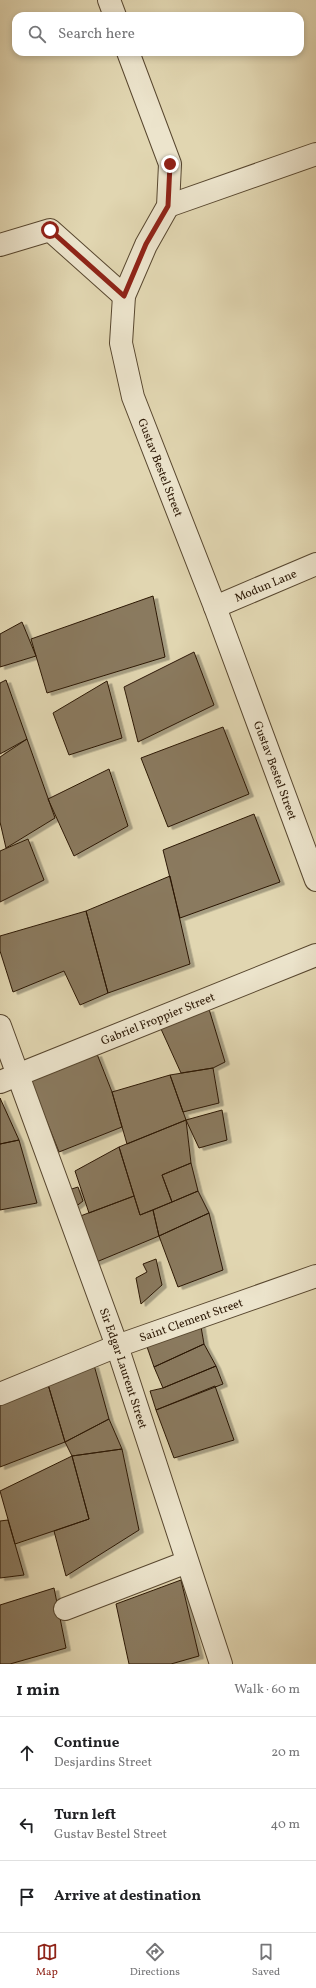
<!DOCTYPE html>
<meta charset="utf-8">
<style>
body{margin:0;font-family:Vollkorn,serif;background:#f6f6f6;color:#202124}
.stop{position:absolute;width:12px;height:12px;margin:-9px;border:3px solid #8f2418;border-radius:50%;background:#fff}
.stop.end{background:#8f2418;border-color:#fff;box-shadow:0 1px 4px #0008}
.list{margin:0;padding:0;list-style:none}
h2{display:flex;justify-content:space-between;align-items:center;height:52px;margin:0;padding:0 16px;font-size:17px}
h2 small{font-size:13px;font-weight:400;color:#757577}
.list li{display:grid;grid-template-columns:26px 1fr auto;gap:12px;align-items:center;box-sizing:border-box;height:72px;padding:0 16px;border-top:1px solid #e0e0e0}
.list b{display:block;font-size:15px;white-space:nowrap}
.list p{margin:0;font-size:13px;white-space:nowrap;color:#757577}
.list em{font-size:13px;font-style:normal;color:#757577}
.icon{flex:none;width:22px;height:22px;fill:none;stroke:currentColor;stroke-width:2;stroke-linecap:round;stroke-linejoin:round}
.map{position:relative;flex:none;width:316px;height:1664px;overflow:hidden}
.search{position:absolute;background:#fff;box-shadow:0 2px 6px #0003;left:12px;right:12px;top:12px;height:44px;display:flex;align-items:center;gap:10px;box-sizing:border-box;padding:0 14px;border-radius:12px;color:#757577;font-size:15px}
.sheet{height:268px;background:#fff}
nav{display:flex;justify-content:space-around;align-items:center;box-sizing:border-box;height:56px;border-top:1px solid #e0e0e0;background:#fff;font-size:11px;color:#757577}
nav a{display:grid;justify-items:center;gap:2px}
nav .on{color:#8f2418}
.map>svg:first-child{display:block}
</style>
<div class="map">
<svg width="316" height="1664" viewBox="0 0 316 1664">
<defs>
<filter id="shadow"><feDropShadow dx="4.5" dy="2.5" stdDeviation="0" flood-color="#0004"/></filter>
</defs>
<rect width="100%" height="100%" fill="#e1d6b1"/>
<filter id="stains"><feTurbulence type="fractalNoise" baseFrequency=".005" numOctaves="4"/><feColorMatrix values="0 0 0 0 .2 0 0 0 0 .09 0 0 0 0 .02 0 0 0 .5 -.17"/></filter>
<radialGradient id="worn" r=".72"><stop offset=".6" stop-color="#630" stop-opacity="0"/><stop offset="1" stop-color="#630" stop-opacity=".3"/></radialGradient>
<path fill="#8a7a5e" stroke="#2b1704" filter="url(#shadow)" d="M153,596L165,657L47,693L31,639Z
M22,622L36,656L0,667V634Z
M194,652L214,705L138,742L124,687Z
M6,680L27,739L0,754V683Z
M107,681L122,738L69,755L53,713Z
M223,727L249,794L168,827L141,758Z
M27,739L55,818L6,848L0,822V757Z
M109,769L128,826L74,856L48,799Z
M254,814L280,882L180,918L163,850Z
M28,839L44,880L0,902V851Z
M170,876L190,964L108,993L86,911Z
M86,911L108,993L80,1005L64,971L13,992L0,951V936Z
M209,1009L225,1062L213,1068L181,1073L161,1029Z
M97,1054L112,1092L122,1127L59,1152L29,1077Z
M213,1068L219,1103L183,1112L170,1075Z
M170,1075L186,1120L127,1144L112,1092Z
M0,1098L19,1140L0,1144Z
M222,1110L227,1140L199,1148L186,1120Z
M186,1120L191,1163L162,1175L172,1202L140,1215L119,1147Z
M19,1140L37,1203L0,1210V1144Z
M119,1147L134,1196L89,1213L75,1171Z
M191,1163L198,1191L172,1202L162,1175Z
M78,1187L83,1201L70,1211L62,1192Z
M198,1191L209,1213L159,1236L153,1210Z
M134,1196L140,1215L153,1210L159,1236L94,1263L75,1218Z
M209,1213L223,1270L178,1287L159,1236Z
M156,1259L162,1285L141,1304L136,1278L147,1272L143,1264Z
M200,1321L204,1344L154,1367L145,1341Z
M204,1344L216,1366L163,1388L154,1367Z
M94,1365L109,1419L65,1442L47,1381Z
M216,1366L223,1384L156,1410L150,1391L163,1388Z
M47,1381L65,1442L0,1467V1404Z
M215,1386L234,1440L174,1458L156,1410Z
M109,1419L122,1449L72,1456L65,1442Z
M122,1449L139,1530L66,1576L54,1531L89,1519L72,1456Z
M72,1456L89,1519L15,1544L0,1491Z
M8,1520L24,1575L0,1578V1521Z
M181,1580L199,1656L171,1664H129L116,1604Z
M54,1588L66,1648L10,1664H0V1605Z"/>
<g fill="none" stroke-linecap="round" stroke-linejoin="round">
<g stroke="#58472f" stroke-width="24">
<g id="minor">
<path d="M109,0L115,16"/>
<path id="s1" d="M128,52L170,164L168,206L146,245L124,296L121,343L133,397L215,607L316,880"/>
<path d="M168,206L316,154"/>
<path d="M0,245L50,230L124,296"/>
<path id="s2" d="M215,607L316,564"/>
<path id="s3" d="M0,1026L117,1346L221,1664"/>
<path id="s4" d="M0,1082L316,955"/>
<path id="s5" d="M0,1394L117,1346L316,1276"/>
<path d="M65,1609L187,1562"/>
</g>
</g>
<use href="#minor" stroke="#ece4cc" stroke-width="22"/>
</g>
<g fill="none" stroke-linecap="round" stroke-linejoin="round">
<path stroke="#8f2418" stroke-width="5" d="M50,230L124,296L146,244L168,206L170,164"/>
</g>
<g text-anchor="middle" stroke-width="3.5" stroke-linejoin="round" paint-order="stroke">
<g font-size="12" fill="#2b1704" stroke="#ece4cc">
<text dy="4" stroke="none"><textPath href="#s1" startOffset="440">Gustav Bestel Street</textPath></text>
<text dy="4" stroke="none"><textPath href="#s2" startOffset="55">Modun Lane</textPath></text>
<text dy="4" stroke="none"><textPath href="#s1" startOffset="764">Gustav Bestel Street</textPath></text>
<text dy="4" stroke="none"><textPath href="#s4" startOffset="170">Gabriel Froppier Street</textPath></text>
<text dy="4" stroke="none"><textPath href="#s5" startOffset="205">Saint Clement Street</textPath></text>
<text dy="4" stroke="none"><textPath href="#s3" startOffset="364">Sir Edgar Laurent Street</textPath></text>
</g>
</g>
<rect width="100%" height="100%" filter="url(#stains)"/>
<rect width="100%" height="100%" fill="url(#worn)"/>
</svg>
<div class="stop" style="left:50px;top:230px"></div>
<div class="stop end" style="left:170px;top:164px"></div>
<div class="search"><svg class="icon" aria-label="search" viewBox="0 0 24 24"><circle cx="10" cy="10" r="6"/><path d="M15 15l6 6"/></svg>Search here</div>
</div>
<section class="sheet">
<h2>1 min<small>Walk · 60 m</small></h2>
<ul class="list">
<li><svg class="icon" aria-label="ahead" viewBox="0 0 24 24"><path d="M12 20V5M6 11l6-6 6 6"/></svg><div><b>Continue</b><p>Desjardins Street</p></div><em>20 m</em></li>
<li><svg class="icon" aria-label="left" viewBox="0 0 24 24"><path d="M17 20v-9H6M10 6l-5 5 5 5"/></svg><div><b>Turn left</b><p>Gustav Bestel Street</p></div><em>40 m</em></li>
<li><svg class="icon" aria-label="arrive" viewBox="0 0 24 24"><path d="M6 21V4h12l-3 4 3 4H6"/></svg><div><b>Arrive at destination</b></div></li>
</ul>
</section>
<nav>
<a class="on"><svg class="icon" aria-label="map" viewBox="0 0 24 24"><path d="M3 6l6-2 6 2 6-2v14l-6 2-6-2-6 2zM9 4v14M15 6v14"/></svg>Map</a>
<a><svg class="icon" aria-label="directions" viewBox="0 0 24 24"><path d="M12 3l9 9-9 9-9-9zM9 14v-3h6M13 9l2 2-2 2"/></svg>Directions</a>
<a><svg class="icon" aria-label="saved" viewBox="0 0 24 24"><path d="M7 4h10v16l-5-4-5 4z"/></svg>Saved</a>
</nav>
